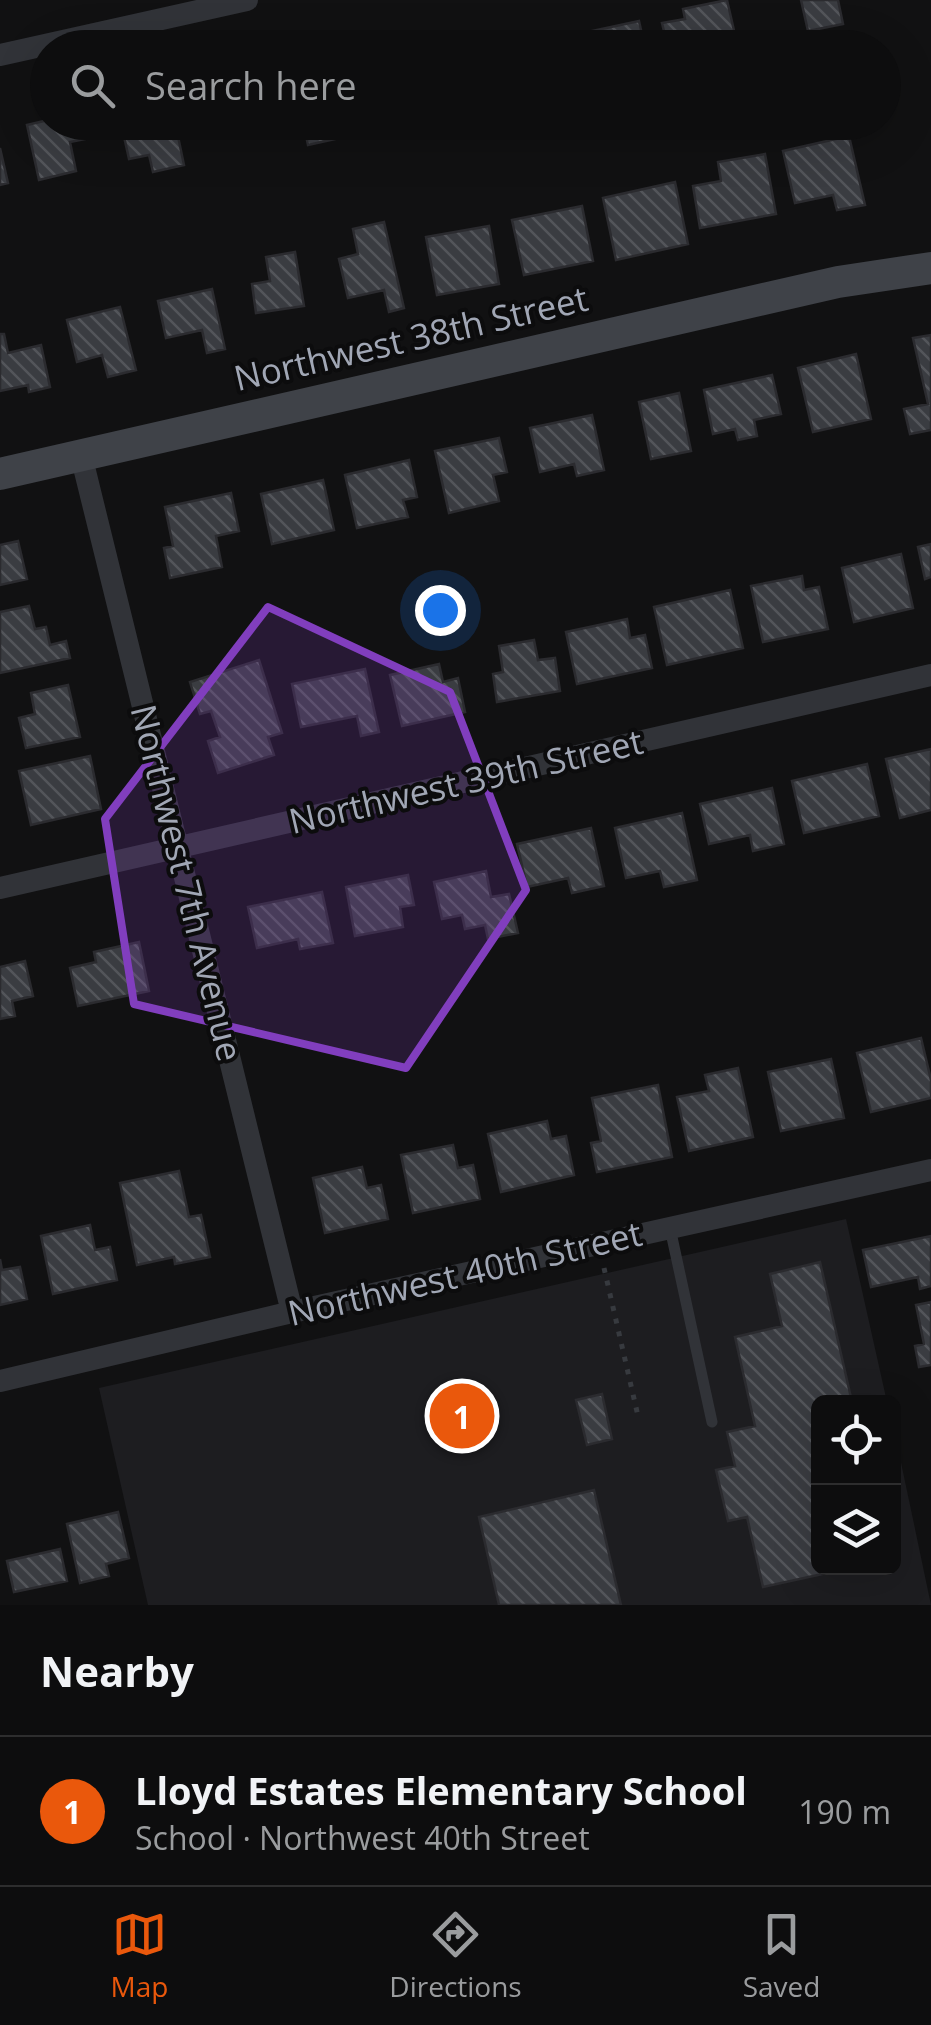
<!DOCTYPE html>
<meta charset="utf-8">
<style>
body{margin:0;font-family:"Open Sans",sans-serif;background:#1b1b1c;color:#f1f3f6}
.controls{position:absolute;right:30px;bottom:30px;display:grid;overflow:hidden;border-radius:15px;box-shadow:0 10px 40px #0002}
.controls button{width:90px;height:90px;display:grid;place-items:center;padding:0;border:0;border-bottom:2px solid #2d2d2e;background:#0d0d0e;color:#f1f3f6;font:50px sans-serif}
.you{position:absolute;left:440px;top:610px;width:35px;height:35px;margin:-25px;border:8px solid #fff;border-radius:50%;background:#1a73e8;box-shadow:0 0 0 15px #1a73e833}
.badge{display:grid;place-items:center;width:65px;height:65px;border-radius:50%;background:#ea580c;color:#fff;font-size:32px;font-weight:700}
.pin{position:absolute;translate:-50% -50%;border:5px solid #fff;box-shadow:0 2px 10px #0006}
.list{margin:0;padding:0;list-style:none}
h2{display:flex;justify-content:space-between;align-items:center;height:130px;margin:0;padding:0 40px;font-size:42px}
h2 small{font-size:32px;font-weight:400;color:#9a9c9e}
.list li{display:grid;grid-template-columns:65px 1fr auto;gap:30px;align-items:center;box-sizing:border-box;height:150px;padding:0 40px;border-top:2px solid #2d2d2e}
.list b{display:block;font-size:38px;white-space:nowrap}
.list p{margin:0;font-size:32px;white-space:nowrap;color:#9a9c9e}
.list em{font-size:32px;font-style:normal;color:#9a9c9e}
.icon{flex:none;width:55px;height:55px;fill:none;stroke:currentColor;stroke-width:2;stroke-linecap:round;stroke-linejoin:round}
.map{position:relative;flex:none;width:931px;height:1605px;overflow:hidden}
.search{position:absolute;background:#0d0d0e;box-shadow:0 10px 40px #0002;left:30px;right:30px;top:30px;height:110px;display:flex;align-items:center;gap:25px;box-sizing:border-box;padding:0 35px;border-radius:55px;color:#9a9c9e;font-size:38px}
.sheet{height:280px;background:#0d0d0e}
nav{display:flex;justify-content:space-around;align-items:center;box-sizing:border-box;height:140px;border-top:2px solid #2d2d2e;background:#0d0d0e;font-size:28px;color:#9a9c9e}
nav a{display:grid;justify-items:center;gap:5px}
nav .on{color:#ea580c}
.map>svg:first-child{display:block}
</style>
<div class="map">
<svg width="931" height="1605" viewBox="0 0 931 1605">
<defs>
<pattern id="building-back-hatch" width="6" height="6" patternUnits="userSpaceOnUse" patternTransform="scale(2.5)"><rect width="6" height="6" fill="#3a3c41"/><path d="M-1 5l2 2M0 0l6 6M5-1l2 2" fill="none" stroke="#53555a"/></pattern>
</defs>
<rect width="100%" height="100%" fill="#111112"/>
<path fill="#1d1d20" d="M846,1219L887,1402H818V1568H894V1429L931,1605H148L99,1388Z"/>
<path fill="url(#building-back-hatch)" stroke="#2b2b2f" stroke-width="2.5" d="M727,0L738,48H668L662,23L685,19L683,9Z
M801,0H838L843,24L808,31Z
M639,21L645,48H572L569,36Z
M545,37L547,48H504V46Z
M48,120L87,122L90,138L70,142L76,171L39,180L27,125Z
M175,122L184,165L153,172L149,155L129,159L121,123Z
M211,122H281V123L214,138Z
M303,122H384L385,128L308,145Z
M432,122H467L468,125L434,132Z
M849,136L865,205L837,210L833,195L795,203L783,151Z
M0,148L8,183L0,185Z
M765,154L776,214L700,228L693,186L721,181L718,162Z
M675,182L688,244L616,260L603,198Z
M582,206L593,261L524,275L512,220Z
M384,222L404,308L389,312L384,290L348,298L339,259L358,254L353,229Z
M489,226L499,284L437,295L426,237Z
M295,252L304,306L256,313L252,284L270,281L266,257Z
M212,289L225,349L207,353L202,330L166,338L158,301Z
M120,307L136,370L108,377L102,355L77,362L67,320Z
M0,334H4L8,353L41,345L50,387L29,392L28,385L0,391Z
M931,335V430L910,434L904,409L928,404L913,338Z
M856,354L871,419L813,432L798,368Z
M772,375L781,414L754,420L757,436L738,440L735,429L713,434L704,390Z
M679,393L691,451L651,459L639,402Z
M592,415L604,470L577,476L574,464L540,472L530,428Z
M499,438L507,472L493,475L499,501L449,513L435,451Z
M409,460L417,497L403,500L408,517L357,528L345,475Z
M323,480L334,530L272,544L261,494Z
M231,493L239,531L216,536L222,567L170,578L164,548L173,546L165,507Z
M18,541L27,579L0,585V545Z
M931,544V577L925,579L918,547Z
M901,554L913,608L854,622L842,568Z
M802,576L804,590L819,587L828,629L763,642L751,586Z
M730,590L743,648L667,665L654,607Z
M29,606L35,629L46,627L50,645L66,641L70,658L0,673V612Z
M627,619L630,638L645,635L652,668L577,684L566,632Z
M534,640L538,660L555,658L560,691L497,702L493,674L503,672L499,646Z
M259,660L282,733L268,737L274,755L218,773L208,741L220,737L211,711L200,714L190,682Z
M439,664L443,682L458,678L465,712L402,726L390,675Z
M365,669L379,732L361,736L357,716L301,727L292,684Z
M68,685L80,737L26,748L19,718L35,714L31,693Z
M931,749V810L900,818L886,759Z
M90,756L101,809L31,825L19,771Z
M867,764L879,816L804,833L792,781Z
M772,788L784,844L753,851L750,835L709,844L700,804Z
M682,813L697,880L664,887L660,871L626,878L615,828Z
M591,828L604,886L572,893L568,878L527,887L517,844Z
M486,871L491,897L509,894L518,933L488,939L485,925L465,929L462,915L442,919L434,882Z
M408,875L414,905L400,907L403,927L355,936L346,887Z
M322,892L333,943L300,949L298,939L257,948L248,907Z
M139,942L149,991L78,1006L70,968L96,962L94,952Z
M25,961L33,996L12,1001L15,1016L0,1019V967Z
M921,1038L931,1080V1098L871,1112L857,1053Z
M831,1059L844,1118L781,1131L768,1072Z
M738,1068L753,1137L689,1151L677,1097L709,1091L705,1075Z
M658,1085L672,1157L597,1172L591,1143L601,1141L592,1098Z
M547,1121L551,1139L566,1136L574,1175L501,1192L488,1134Z
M453,1145L458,1168L473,1165L480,1199L413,1213L401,1155Z
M362,1167L367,1188L381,1185L388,1219L325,1233L313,1178Z
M179,1171L189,1217L201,1215L210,1257L175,1264L174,1257L137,1265L120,1183Z
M90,1225L95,1250L110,1247L117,1280L53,1294L41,1236Z
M931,1236V1286L920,1289L918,1277L871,1287L863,1250Z
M0,1259L2,1270L20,1267L27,1299L0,1305Z
M820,1262L852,1402H818V1568H850L763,1587L747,1517L728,1521L716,1470L735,1466L727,1432L755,1426L735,1337L782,1326L770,1274Z
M931,1302V1365L919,1367L915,1346L924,1344L916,1305Z
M602,1394L612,1439L587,1445L576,1400Z
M594,1490L621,1605H499L479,1517Z
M118,1512L129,1558L106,1564L109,1576L80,1583L67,1524Z
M60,1549L67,1581L14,1592L7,1561Z"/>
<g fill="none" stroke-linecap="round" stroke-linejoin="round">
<path stroke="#373a3f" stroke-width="5" stroke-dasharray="5 8" stroke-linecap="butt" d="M604,1268L638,1416"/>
<path stroke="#313338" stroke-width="11" d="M670,1228L712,1422"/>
<path stroke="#313338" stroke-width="22" d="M0,55L247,0
M81,455L292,1312
M0,888L931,675
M0,1381L292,1312L931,1170"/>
<path stroke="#3f4248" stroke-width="32" d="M0,474L838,282L931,268"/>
</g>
<path fill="#813ebe" fill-opacity="0.2" stroke="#813ebe" stroke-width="8" stroke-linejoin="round" d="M268,607L450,692L526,890L406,1068L134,1004L105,819Z"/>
<g text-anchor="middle" stroke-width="8" stroke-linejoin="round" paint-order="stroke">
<g font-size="35" fill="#a1a7b5" stroke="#0c0c0d">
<text transform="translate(411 339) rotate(-13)" y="12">Northwest 38th Street</text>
<text transform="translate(466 782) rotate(-13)" y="12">Northwest 39th Street</text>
<text transform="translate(186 883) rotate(76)" y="12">Northwest 7th Avenue</text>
<text transform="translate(465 1274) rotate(-13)" y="12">Northwest 40th Street</text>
</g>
</g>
</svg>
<div class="controls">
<button><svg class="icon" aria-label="locate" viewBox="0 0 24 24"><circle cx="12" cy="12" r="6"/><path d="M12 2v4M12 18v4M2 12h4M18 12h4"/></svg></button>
<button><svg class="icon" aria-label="layers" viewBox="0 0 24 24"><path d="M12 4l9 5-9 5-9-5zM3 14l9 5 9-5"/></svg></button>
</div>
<div class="you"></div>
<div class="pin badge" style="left:462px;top:1416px">1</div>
<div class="search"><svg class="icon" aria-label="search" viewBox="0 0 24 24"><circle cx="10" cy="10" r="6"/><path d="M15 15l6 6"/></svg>Search here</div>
</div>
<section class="sheet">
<h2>Nearby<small></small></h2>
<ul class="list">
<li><span class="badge">1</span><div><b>Lloyd Estates Elementary School</b><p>School · Northwest 40th Street</p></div><em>190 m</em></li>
</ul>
</section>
<nav>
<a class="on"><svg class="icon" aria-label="map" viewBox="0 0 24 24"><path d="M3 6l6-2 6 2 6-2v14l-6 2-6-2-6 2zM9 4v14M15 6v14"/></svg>Map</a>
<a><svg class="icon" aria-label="directions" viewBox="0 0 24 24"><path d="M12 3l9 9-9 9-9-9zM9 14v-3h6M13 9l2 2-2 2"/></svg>Directions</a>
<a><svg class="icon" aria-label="saved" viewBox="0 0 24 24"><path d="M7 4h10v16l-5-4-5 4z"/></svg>Saved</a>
</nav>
